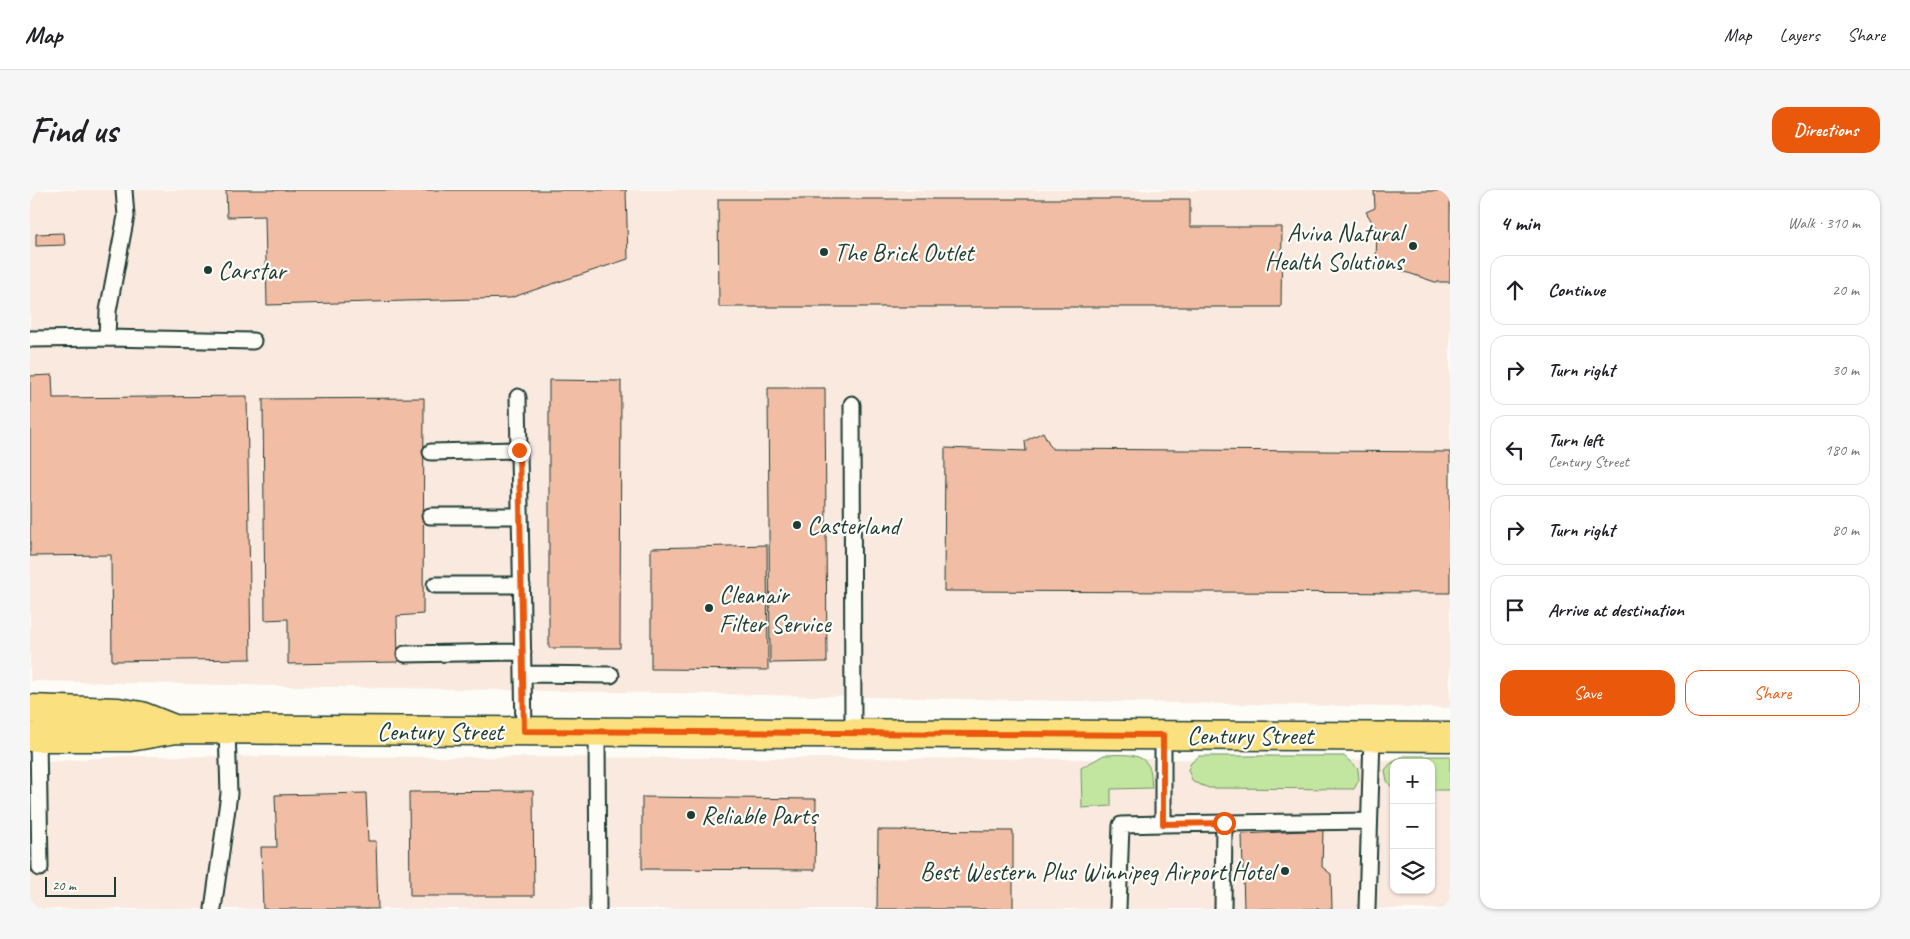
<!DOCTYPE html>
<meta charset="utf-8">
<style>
body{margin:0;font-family:Caveat,sans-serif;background:#f6f6f6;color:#202124}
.controls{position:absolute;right:15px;bottom:15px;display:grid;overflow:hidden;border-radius:10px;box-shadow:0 1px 4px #0004}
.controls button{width:45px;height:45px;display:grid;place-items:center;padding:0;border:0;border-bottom:1px solid #e0e0e0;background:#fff;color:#202124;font:25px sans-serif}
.scale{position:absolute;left:15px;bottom:12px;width:71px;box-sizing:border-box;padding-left:5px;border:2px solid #1f3d34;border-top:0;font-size:14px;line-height:18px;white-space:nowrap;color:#1f3d34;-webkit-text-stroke:4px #fdfcf7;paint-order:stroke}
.stop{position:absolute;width:15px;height:15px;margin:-11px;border:4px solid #ea580c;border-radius:50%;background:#fff}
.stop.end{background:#ea580c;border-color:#fff;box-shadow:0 1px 5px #0008}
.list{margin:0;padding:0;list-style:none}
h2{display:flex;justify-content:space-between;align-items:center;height:65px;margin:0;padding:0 20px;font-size:21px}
h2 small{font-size:16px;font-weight:400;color:#757577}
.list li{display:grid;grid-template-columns:32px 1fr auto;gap:15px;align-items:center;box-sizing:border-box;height:70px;margin:0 10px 10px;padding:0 10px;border:1px solid #e0e0e0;border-radius:15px}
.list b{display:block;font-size:19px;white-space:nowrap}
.list p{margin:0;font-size:16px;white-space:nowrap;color:#757577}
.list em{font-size:16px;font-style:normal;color:#757577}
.actions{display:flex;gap:10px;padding:15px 20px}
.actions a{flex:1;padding:11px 0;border:1px solid #ea580c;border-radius:15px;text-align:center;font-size:18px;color:#ea580c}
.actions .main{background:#ea580c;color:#fff}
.icon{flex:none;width:28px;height:28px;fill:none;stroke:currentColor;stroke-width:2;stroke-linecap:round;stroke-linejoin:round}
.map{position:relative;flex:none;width:1420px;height:719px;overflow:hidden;border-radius:15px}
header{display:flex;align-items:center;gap:30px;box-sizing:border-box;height:70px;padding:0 25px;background:#fff;border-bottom:1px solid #e0e0e0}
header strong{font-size:24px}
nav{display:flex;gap:28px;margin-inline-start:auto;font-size:18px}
.intro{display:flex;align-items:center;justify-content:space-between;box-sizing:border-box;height:120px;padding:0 30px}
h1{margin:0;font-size:35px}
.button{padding:12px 22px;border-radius:15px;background:#ea580c;color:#fff;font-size:18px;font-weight:700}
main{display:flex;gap:30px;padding:0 30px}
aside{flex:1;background:#fff;border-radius:15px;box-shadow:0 1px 4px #0004}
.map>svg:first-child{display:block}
</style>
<header>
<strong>Map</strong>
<nav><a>Map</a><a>Layers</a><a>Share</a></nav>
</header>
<div class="intro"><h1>Find us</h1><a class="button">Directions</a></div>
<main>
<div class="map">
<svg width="1420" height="719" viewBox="0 0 1420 719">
<rect width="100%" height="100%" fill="#fdfcf7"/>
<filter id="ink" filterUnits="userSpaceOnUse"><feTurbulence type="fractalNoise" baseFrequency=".02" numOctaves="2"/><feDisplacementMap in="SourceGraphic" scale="10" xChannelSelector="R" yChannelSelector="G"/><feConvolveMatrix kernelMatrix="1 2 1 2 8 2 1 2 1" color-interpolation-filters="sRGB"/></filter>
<g filter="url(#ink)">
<path fill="#fae9de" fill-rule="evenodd" d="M0,0H1420V518L0,491Z
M97,566L1420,570V719H0V573ZM1364,573H1401V700H1364Z"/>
<path fill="#c2e59f" stroke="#70916a" d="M1074,565C1088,565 1112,561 1119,577C1122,583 1121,592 1122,598L1081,599V616L1052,618L1051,578Z
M1169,566H1314L1328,579L1329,590L1324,599L1179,598L1163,592L1158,580L1161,573Z
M1373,566H1420V600H1401V573H1364V600L1357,591L1355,580L1360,574Z"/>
<path fill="#f2bda5" stroke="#1f3d34" d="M196,0H596L598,69L480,108L237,115L235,26L197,27Z
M1344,1H1420V92H1405L1346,72L1347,40L1336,22L1345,18Z
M688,9H1160V37H1252L1251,117H689Z
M34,43L35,55L6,56V44Z
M22,185L23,208L217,206L221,469L82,471L81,365L0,366V186Z
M519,190L591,191L590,458H519Z
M738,198H795L797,472L740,473Z
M394,208L393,424L367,426L368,472L258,474V429L235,430L233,209Z
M1013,242L1022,259L1420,262V403L914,401L915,258L996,261L995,251Z
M737,355L738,480L621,479V358Z
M503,601L504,706H380L379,602Z
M336,603L338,651H346L348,719H233L231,657H247L245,605Z
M612,607L786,609L785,680L612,679Z
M848,640L983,641V719H847Z
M1293,640L1292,677L1301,684L1302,719H1214L1212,644Z"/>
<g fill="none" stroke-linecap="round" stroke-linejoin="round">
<g stroke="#1f3d34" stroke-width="19">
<path id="lane" d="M94,0L96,26L78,121L77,148L223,151
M0,149L77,148
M488,207L494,541
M822,214L823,544
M401,262L489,260
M400,326H490
M405,395H492
M375,464L493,462
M494,484L581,485
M567,542L568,719
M8,547L10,678
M1133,634L1339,631
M183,719L199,604L197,539
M1088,719L1091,635L1133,634V545
M1193,719L1194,633
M1337,719L1342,546"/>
</g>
<g stroke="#1f3d34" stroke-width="31">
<path id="primary" d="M0,519L88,522L111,526L144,539
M0,547H100L146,539L1420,547"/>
</g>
<use href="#lane" stroke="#fdfcf7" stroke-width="15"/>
<use href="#primary" stroke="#fbe080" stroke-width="28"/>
</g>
</g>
<g fill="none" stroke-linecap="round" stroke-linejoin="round" filter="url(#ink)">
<path stroke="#ea580c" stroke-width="6" d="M489,260L494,541L1133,545V634L1194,633"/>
</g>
<g fill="#1f3d34" stroke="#fdfcf7" stroke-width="2">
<circle cx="1383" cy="56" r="5"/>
<circle cx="794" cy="62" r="5"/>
<circle cx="178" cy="80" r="5"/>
<circle cx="767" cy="335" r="5"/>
<circle cx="679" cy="418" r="5"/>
<circle cx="661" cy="625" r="5"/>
<circle cx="1255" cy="681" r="5"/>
</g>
<g text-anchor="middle" stroke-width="4.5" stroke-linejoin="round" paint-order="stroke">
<g font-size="25" fill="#1f3d34" stroke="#fdfcf7" text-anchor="start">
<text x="1373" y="51" text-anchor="end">Aviva Natural<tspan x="1373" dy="29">Health Solutions</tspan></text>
<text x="804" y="71">The Brick Outlet</text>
<text x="188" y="89">Carstar</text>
<text x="777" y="344">Casterland</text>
<text x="689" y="413">Cleanair<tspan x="689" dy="29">Filter Service</tspan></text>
<text x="671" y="634">Reliable Parts</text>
<text x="1245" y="690" text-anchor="end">Best Western Plus Winnipeg Airport Hotel</text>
</g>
<g font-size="25" fill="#1f3d34" stroke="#fdfcf7">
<text x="410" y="550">Century Street</text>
<text x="1220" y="554">Century Street</text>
</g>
</g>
</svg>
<div class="controls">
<button>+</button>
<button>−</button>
<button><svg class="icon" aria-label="layers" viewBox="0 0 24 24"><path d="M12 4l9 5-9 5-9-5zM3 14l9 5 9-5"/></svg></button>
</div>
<div class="scale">20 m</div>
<div class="stop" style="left:1194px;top:633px"></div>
<div class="stop end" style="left:489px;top:260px"></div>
</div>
<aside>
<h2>4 min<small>Walk · 310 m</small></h2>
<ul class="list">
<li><svg class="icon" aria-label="ahead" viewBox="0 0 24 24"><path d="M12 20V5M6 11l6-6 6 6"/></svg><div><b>Continue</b></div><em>20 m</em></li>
<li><svg class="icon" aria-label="right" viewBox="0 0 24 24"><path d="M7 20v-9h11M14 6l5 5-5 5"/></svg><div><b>Turn right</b></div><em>30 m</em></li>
<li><svg class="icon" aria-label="left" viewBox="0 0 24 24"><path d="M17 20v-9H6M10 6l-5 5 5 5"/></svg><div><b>Turn left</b><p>Century Street</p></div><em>180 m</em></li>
<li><svg class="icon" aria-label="right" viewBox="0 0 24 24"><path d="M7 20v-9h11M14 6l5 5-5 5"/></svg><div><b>Turn right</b></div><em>80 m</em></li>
<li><svg class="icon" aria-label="arrive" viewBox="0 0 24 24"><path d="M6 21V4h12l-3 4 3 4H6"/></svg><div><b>Arrive at destination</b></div></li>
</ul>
<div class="actions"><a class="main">Save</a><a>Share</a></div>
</aside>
</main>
